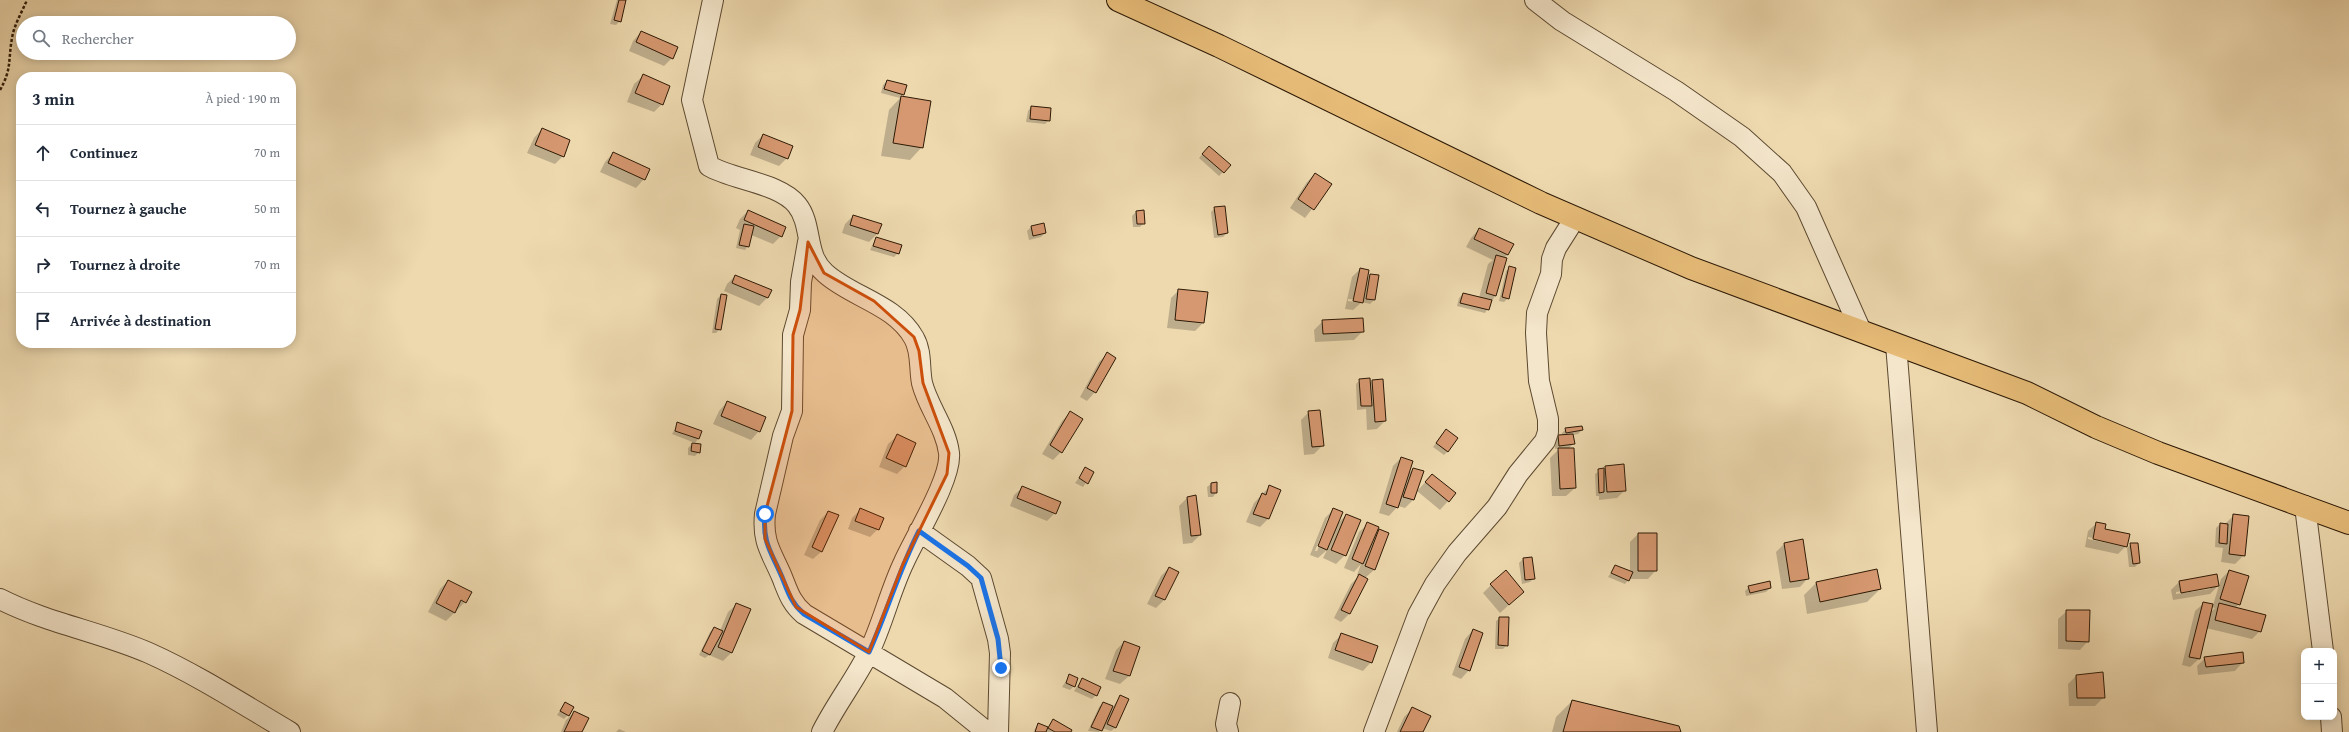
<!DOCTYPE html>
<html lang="fr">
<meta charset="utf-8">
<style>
body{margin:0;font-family:"Gentium Book Plus",serif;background:#f2f2f3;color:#1f2937}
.controls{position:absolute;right:12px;bottom:12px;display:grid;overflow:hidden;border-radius:8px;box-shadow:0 2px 10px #0003}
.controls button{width:36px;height:36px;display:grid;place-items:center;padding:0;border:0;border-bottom:1px solid #e0e1e3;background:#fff;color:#1f2937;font:20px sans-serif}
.stop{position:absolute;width:12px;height:12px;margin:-9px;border:3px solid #1a73e8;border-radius:50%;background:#fff}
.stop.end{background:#1a73e8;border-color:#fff;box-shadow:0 1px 4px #0008}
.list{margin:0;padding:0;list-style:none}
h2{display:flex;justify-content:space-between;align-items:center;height:52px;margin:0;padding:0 16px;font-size:17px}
h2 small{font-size:13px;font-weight:400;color:#747a83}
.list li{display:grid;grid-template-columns:26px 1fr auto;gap:12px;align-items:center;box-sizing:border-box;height:56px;padding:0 16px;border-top:1px solid #e0e1e3}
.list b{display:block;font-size:15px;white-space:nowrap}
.list em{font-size:13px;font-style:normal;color:#747a83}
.icon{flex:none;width:22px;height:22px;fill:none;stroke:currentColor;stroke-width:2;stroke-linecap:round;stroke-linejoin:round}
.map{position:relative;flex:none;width:2349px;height:732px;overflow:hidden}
.search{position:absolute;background:#fff;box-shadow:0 2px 10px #0003;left:16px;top:16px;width:280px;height:44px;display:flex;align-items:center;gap:10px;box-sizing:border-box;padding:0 14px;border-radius:22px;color:#747a83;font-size:15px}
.panel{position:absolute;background:#fff;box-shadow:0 2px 10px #0003;left:16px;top:72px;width:280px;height:276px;border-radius:16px}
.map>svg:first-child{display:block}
</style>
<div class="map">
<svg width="2349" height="732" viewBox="0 0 2349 732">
<rect width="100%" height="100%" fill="#eed9af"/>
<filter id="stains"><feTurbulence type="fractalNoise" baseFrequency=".005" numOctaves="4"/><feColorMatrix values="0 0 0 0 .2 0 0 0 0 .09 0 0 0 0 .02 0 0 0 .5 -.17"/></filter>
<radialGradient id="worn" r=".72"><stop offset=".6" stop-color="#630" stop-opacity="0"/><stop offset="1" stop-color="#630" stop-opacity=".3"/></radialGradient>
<path fill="#0003" fill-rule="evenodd" d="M617,0H625L620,21L616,25L610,24Z
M641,32L672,58L664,66L629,51L633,41Z
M643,76L662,104L654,112L627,102L634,84Z
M887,81L903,94L900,97L930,102L922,147L910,160L881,156L889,110L900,98L881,93L883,85Z
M1031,107L1049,120L1045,124L1026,122L1028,111Z
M542,129L563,156L555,164L527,153L534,138Z
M763,135L787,158L779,166L750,155L755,143Z
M1205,151L1223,172L1219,176L1199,158Z
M613,153L644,179L636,188L600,172L605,162Z
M1315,174L1331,184L1305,218L1290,208L1307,182Z
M1215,208L1227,233L1223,237L1214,238L1211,212Z
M748,211L781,236L773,244L751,235L748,246L745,250L736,248L740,230L736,228L740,219Z
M1136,212L1144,223L1140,227H1133L1132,216Z
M853,216L880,225L877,234L869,242L842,233L845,224Z
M1031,227L1045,233L1041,237L1029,240L1027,231Z
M1479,229L1508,254L1504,258L1495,296L1485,313L1457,306L1459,298L1463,294L1479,298L1488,264L1493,260L1466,247L1471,238Z
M876,238L898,253L894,257L870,250Z
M1510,268L1508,298L1504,302L1499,301L1506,271Z
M1360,269L1366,279L1370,275L1374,300L1370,304L1362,302L1353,310L1345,309L1352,277ZM1348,299L1357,300V302L1348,301Z
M735,276L767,298L759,306L724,291L727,284Z
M1179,290L1206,293L1203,323L1195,331L1167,328L1171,298Z
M721,295L720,329L716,333H712L717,299Z
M1323,321L1363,331L1354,340L1315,342L1314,330Z
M1107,354L1095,392L1087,401L1080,397L1099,362Z
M1360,380L1370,383L1372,381L1385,421L1377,429L1367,430L1366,409L1357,410L1356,384Z
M727,402L759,431L751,440L713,424L719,411Z
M1309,412L1323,445L1314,454L1304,455L1301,420Z
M1070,413L1061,452L1053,460L1042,454L1062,421Z
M678,424L698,439L695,443L672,434Z
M1566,429L1582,430L1578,434L1573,435L1574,443L1568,449L1575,488L1566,496H1552L1550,458L1560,448L1555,449L1554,440L1562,436V433Z
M1442,434L1448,451L1444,455L1433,447Z
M897,436L905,466L897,474L879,467L888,444Z
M692,444L699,452L695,456L688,455V448Z
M1401,458L1408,474L1413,469V500L1405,508L1398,506L1389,516L1379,513L1393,466Z
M1605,467L1625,490L1617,498L1599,500V496H1596L1595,474Z
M1086,468L1093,473L1083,487L1075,483Z
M1432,475L1448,501L1440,510L1417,491Z
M1211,484L1216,493L1213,497H1208L1207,487Z
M1270,486L1279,490L1268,519L1260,527L1246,522L1254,503Z
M1023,487L1055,513L1047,521L1010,506L1014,495Z
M1187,498L1200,535L1192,543L1183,544L1179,506Z
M860,510L878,529L870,537L848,529L852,518Z
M1333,510L1337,524L1346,515L1345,555L1336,564L1323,558L1327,550L1318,558L1310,555L1325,518ZM1328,518H1330L1317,551H1315Z
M828,512L822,551L813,559L804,555L820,520Z
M2234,515L2244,555L2235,564L2221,562L2223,548L2215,547L2216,528L2220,524H2225Z
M2097,523L2126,546L2118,554L2085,547L2088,531ZM2088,537L2122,544V546L2088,539Z
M1368,524L1374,536L1380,530L1388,533L1374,570L1365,578L1367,579L1349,614L1341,622L1334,618L1351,584L1359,576L1357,575L1361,564L1354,572L1344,568L1359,532Z
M1638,534L1656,570L1648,579H1629L1625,584L1608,577L1615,566L1630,572V542Z
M1784,544L1808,578L1800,587L1782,589L1776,552Z
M2131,544L2139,563L2135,567H2129L2127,548Z
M1532,558L1534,578L1530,582L1522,584L1519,563L1523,559Z
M1169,568L1178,572L1164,600L1156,608L1147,604L1161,576Z
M1876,570L1880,589L1867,602L1807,614L1804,595L1816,583Z
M2229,571L2239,604L2235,608L2260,631L2252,639L2206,628L2199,659L2190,667L2182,665L2195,611L2204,603L2213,605L2221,579ZM2212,607L2215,608L2210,613Z
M448,581L465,602L446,621L428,612L440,589Z
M2179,582L2218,586L2210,594L2173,600L2171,590ZM2210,587V589L2176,594V592Z
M1491,585L1523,592L1500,613L1483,593Z
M1749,587L1770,588L1766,592L1746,596L1745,591Z
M737,604L732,652L723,661L709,655L705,658L699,655L710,632L714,628L720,631L728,612Z
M2067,611L2088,641L2080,650L2058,649V619Z
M1500,618L1507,645L1503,649H1495L1496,621Z
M1473,630L1469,670L1461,679L1452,675L1465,639Z
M1342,634L1371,662L1363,671L1328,658L1333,643Z
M1124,642L1139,647L1129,676L1120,684L1105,679L1116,650Z
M2205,658L2243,662L2235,671L2198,675L2197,666Z
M1070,675L1074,686L1070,690L1062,687Z
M2076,676L2104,697L2095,706H2069L2068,684Z
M1082,679L1096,695L1092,699L1074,691Z
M1120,696L1115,728L1111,731L1102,728L1099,732L1088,731L1099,707L1103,703L1113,707Z
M1572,701L1680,732H1552L1556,717Z
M565,703L568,715L564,719L557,715Z
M1413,708L1422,732H1397L1404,717Z
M575,712L581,732H561L566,720Z
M1054,720L1069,732H1036L1038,727L1033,732L1038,724L1047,728Z
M619,729L626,732H616Z"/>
<path fill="#d69870" stroke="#2c1905" d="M619,0H626L621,22L614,20Z
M641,31L678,47L673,59L636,42Z
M643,74L670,86L663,105L635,93Z
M887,80L907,85L904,95L884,89Z
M901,96L931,101L923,148L893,143Z
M1031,106L1051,108L1050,121L1030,119Z
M542,128L570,140L564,157L535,145Z
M763,134L793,146L788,159L758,147Z
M1209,146L1231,165L1224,173L1202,154Z
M613,152L650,169L645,180L608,163Z
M1315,173L1332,184L1314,210L1298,199Z
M1225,206L1228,233L1218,235L1214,207Z
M748,210L786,227L782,237L744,220Z
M1144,210L1145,224H1137L1136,211Z
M853,215L882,224L878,234L850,225Z
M1044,223L1046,233L1033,236L1031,226Z
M744,224L754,226L749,247L739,245Z
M1479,228L1514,244L1508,255L1474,239Z
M876,237L902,245L899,254L873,246Z
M1496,255L1507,258L1496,296L1486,293Z
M1509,266L1516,268L1509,299L1502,297Z
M1360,268L1369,270L1363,303L1353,301Z
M1370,274L1379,275L1375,300L1366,299Z
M735,275L772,290L768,298L732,283Z
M1178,289L1208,292L1204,323L1175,320Z
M1463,293L1492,300L1489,310L1460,303Z
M721,294L727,295L721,330L715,329Z
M1363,318L1364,332L1323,334L1322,320Z
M1107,352L1116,358L1096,393L1087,388Z
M1370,378L1372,406H1361L1359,379Z
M1383,379L1386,421L1375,422L1372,380Z
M727,401L766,417L760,432L721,416Z
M1320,410L1324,446L1312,447L1308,411Z
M1070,411L1083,419L1062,453L1050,445Z
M677,422L702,431L699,439L675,431Z
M1582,426L1583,430L1566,433L1565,428Z
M1446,429L1458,438L1448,452L1436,443Z
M897,434L916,443L906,467L886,458Z
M1573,434L1575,444L1559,446L1558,435Z
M692,443L701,444L700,453L691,451Z
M1558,448H1574L1576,488L1560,489Z
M1401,457L1413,461L1398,508L1386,504Z
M1624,464L1626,491L1607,492L1605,466Z
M1085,467L1094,472L1088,484L1079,478Z
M1413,468L1424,471L1414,500L1403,497Z
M1604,468V492L1599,493L1598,469Z
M1432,474L1456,493L1449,502L1425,482Z
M1217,482V493H1211V483Z
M1269,485L1281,490L1269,519L1253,514L1262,493L1266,495Z
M1022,486L1061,502L1056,514L1017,498Z
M1196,495L1201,535L1191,536L1187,497Z
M860,508L884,518L879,530L855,521Z
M1333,508L1343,512L1327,550L1318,546Z
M828,511L839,515L822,552L812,547Z
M1346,514L1361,520L1346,556L1331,550Z
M2233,514L2249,516L2245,556L2229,554Z
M1367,522L1379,527L1363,564L1352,559Z
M2096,522L2106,524L2105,529L2130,534L2127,547L2093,539Z
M2220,523L2228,524L2227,544L2219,543Z
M1379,529L1389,533L1375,570L1365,566Z
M1638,533H1657V571H1638Z
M1803,539L1809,579L1790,582L1784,543Z
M2130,543H2138L2140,563L2133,564Z
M1532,557L1535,579L1525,580L1523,558Z
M1615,565L1633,572L1629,581L1611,573Z
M1169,567L1179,572L1165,600L1155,596Z
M1877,569L1881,589L1820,602L1816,582Z
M1506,570L1524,592L1509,605L1490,584Z
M2229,570L2249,576L2240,605L2220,599Z
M1359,574L1368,579L1350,614L1341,610Z
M2217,574L2219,586L2181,593L2179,581Z
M448,580L472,592L466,603L461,600L455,613L436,603Z
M1770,581L1771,588L1750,593L1748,586Z
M2203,602L2213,604L2200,659L2189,657Z
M736,603L751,609L732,653L718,647Z
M2219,603L2266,615L2261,632L2215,620Z
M2066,610H2090L2089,642L2066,641Z
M1499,617H1509L1508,646L1498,645Z
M714,627L723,631L710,655L702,651Z
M1473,629L1483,633L1470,671L1459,667Z
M1341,633L1378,646L1372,663L1335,650Z
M1124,641L1140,647L1130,676L1113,671Z
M2243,652L2244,663L2206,667L2204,657Z
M2103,672L2105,698H2077L2076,675Z
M1069,674L1078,678L1075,687L1066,683Z
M1082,678L1101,687L1097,696L1078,687Z
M1120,695L1129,699L1116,728L1107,724Z
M1572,700L1679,726L1681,732H1563Z
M565,702L574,707L569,716L560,711Z
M1103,702L1113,706L1102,731L1091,727Z
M1412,707L1431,716L1423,732H1400Z
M574,711L589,718L582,732H564Z
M1053,719L1072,730L1071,732H1055L1048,728Z
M1038,723L1048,727L1046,732H1035Z"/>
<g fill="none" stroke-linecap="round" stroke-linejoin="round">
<g stroke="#5c4930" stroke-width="22">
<path id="minor" d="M713,0L692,100L709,166C733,180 780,183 797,205C813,225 804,255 825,273C851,297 895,304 914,338C922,352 919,368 922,383C928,407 946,428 949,453C952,478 915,537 904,562C890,591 883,623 869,652C855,680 836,704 822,732
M1535,0L1562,21L1676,91L1742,137L1782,173L1806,207L1861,331
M808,242L801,282L800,310L793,335L792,411L783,436L765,514C762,543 772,553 782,577C788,592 791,603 804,614L945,698L987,732
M1896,344L1927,732
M2305,506L2323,651
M919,531L968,566L981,578L998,639L1000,653L998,732
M0,599C47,623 101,632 149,653C198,675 244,705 290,732
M2331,717L2332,732
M1228,732L1226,724L1230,703
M1374,732L1418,615L1435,584L1457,553L1497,507L1518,474L1545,441L1548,432V419L1539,381L1536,333L1537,313L1551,274L1552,259L1556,248L1575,218"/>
</g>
<g stroke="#2c1905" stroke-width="24">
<path id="major" d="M1118,0L1219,46L1541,203L1691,268L2027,393L2096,427L2158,453L2349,523"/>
</g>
<path stroke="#2c1905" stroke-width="2.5" stroke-dasharray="3 2" stroke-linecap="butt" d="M0,90C12,69 8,60 12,38C14,25 22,12 27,0"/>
<use href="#minor" stroke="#f4e6cb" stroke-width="20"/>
<use href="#major" stroke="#e7bc78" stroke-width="22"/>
</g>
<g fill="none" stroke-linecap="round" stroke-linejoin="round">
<path stroke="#1a73e8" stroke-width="5" d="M765,514C762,543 772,553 782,577C788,592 791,603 804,614L869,652C887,612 899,570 919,531L968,566L981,578L998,639L1001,668"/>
</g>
<path fill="#cc4f0b" fill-opacity="0.2" stroke="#cc4f0b" stroke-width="3" stroke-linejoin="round" d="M808,242L824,273L874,301L914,337L919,351L923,383L949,453L947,474L903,564L869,652L796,607L765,539V514L792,411L793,335L800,310Z"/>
<rect width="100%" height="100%" filter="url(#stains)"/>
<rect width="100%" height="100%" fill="url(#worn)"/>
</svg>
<div class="controls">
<button>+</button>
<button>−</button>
</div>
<div class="stop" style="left:765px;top:514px"></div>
<div class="stop end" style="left:1001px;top:668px"></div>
<div class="search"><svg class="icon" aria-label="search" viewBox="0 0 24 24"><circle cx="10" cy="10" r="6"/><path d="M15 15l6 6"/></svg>Rechercher</div>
<section class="panel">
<h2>3 min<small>À pied · 190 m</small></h2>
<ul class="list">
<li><svg class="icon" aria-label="ahead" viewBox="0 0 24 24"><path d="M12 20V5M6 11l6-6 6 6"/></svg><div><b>Continuez</b></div><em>70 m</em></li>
<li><svg class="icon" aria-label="left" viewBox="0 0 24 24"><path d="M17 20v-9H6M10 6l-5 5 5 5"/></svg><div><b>Tournez à gauche</b></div><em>50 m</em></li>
<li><svg class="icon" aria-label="right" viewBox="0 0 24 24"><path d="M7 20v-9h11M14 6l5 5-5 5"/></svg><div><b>Tournez à droite</b></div><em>70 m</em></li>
<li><svg class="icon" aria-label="arrive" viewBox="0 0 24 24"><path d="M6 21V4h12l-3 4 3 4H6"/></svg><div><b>Arrivée à destination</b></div></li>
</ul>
</section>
</div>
